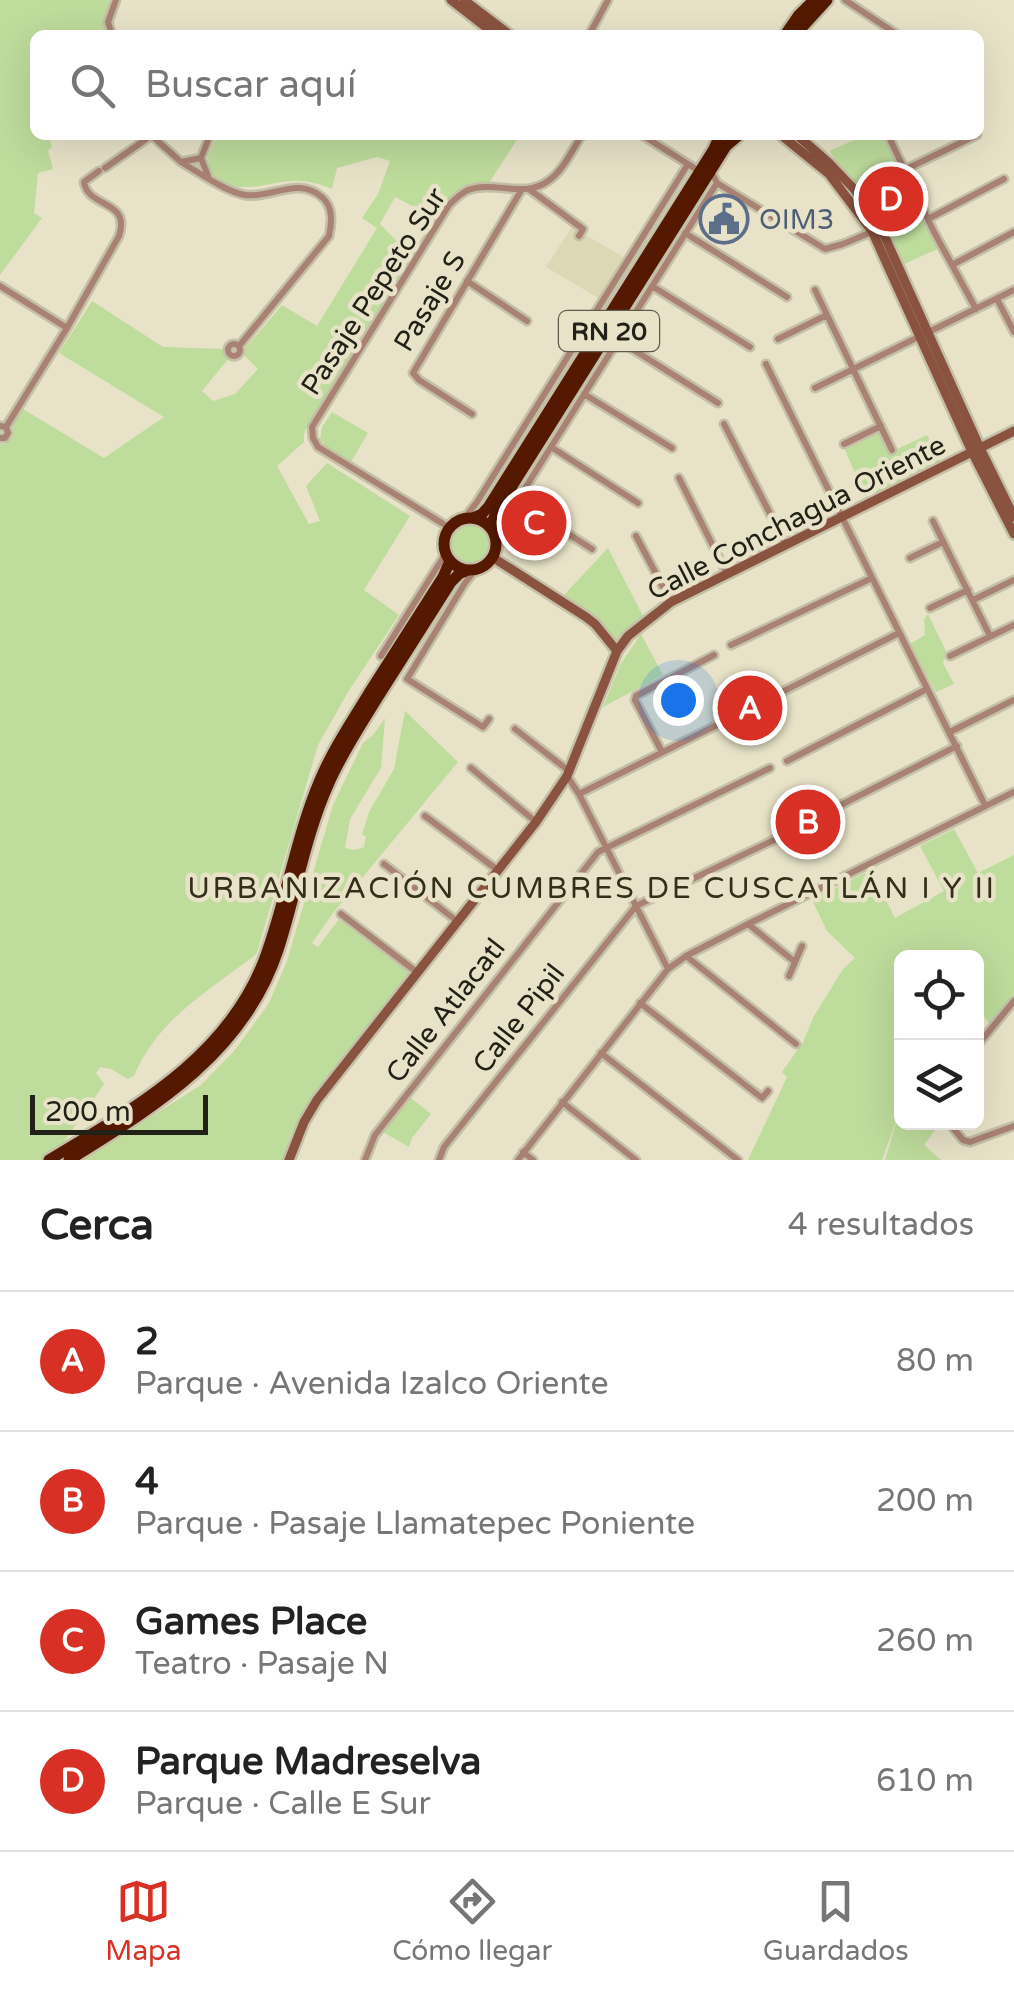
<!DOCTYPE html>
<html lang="es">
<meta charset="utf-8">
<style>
body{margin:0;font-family:"Varela Round",sans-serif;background:#f6f6f6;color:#222}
.controls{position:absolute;right:30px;bottom:30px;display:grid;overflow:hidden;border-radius:15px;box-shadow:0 10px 40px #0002}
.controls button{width:90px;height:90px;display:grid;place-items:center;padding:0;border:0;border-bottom:2px solid #e0e0e0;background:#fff;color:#222;font:50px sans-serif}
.scale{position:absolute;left:30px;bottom:25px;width:178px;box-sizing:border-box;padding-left:10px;border:5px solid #222117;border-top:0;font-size:28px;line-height:35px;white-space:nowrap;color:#222117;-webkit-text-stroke:8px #e8e3c8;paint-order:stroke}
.you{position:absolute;left:678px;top:700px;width:35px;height:35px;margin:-25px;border:8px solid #fff;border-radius:50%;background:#1a73e8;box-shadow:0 0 0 15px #1a73e833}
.badge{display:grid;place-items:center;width:65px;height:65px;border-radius:50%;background:#d93025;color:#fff;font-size:32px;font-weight:700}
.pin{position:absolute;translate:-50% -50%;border:5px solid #fff;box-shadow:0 2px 10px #0006}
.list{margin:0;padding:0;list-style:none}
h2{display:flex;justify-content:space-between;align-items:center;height:130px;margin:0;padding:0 40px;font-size:42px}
h2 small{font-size:32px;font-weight:400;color:#767676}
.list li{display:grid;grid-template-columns:65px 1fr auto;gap:30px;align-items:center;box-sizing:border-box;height:140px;padding:0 40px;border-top:2px solid #e0e0e0}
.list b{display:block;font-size:38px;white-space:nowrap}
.list p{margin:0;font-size:32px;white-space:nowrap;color:#767676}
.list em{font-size:32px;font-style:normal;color:#767676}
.icon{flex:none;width:55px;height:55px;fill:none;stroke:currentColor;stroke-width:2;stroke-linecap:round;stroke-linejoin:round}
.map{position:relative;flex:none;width:1014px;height:1160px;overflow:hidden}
.search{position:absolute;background:#fff;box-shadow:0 10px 40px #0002;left:30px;right:30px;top:30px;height:110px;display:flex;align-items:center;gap:25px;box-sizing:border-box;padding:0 35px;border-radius:15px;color:#767676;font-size:38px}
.sheet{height:690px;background:#fff}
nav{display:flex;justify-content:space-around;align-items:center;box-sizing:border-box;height:140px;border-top:2px solid #e0e0e0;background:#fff;font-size:28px;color:#767676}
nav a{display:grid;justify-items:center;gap:5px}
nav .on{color:#d93025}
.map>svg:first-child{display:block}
</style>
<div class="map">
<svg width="1014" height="1160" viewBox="0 0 1014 1160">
<rect width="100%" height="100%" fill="#e8e3c8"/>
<path fill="#dcd7b4" d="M572,227L625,258L602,300L546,267Z"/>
<path fill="#bedc9c" d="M0,0H110L105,22L108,35H35V135H48L52,148L48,150L53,169L38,173L34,213L42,218L0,275Z
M217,135H520L489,183C458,187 451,194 435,218L395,197L380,224L411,256L306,428L304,435V442L277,466L309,524L320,521L306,486L327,463L410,516L364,590L399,615L348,692L318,745L257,952L254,956C207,992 157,1020 134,1076L128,1079L111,1069L100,1067L96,1073L104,1084L61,1146L40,1160H0V444H5L13,437V425L23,409L104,458L164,417L59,353L92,301L163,347L224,349L229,358L202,391L213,401L235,394L258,369L244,355L246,347L282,305L317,326L377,228L362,218L378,194L390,161L377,157L337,168L332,189C319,184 307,180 293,181C259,183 240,198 209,172L208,156Z
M866,135H884L919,208L942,247L902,265L881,219L829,151Z
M710,181L714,185L498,529L499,518Z
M332,412L368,433L351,462L329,450L320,440L322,427Z
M880,432L891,452L927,435L941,462L866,499L845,450Z
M451 544a19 19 0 1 1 38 0a19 19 0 1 1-38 0Z
M608,548L644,618L637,622L619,642L616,643L586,610L563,596Z
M928,614L947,653L943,663L954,684L936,692L910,644L925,635L924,619Z
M641,634L663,675L603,707L620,665Z
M405,711L458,762L333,913L312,943L318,947L339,919L410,973L314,1098L290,1136L285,1160H83L201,1085L235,1050L269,1003L287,961L333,805L363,743L373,735L385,718L381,768L350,819L345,848L354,850L364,847L366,836L362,835L369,812L394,769Z
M954,829L978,873L1014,855V994L989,1023L977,1007L976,958H902V1122L932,1123L935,1130L924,1145L941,1160H885L900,1110L882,1160H748L787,1077L782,1072L803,1042L814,1016L843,969L855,958L827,931L812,900L871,870L895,918L944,891L920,846Z
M411,1098L431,1114L412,1138L409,1147L383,1132Z"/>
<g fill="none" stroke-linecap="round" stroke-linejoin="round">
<g stroke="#c4c0a8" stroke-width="11">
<path id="street" d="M845,0L898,35
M112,35L108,22L116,0
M589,35L608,0
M151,135L181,162L201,158
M642,135L699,171
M888,135L934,232L976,309
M181,162C198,172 226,192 245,195C272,199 298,175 323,198C333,208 332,222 329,236L239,346
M105,168L152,135
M904,170L977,135
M711,171L717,183L825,249L843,244L874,231
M208,176L201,158L210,135
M529,189L583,229L579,236
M928,219L1004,179
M685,233L787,297
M952,265L1014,232
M467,281L527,321
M0,286L67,328
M652,286L750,347
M815,290L892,450
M997,299L1014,332
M778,339L827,315
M618,340L718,403
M228 350a6 6 0 1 1 12 0a6 6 0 1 1-12 0Z
M766,364L985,805
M815,388L1014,290
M584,394L672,448
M472,414L419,380L413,373L522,189
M724,424L786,545
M0,426L6,427L8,433L5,438H0
M6,427L67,328L119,236C131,199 88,209 84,182L99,171
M844,444L881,426
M551,447L638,503
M679,478L727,574
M517,501L592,549
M464,519L477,502L688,164
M933,521L990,636
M450,528L318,447L313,438L312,427L449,205C455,199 461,193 468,190C494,180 524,199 548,181C563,171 572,150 582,135
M636,536L671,602
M496,540L517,501L717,183
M910,558L943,542
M476,569L465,583L407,679L483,727L489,719
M973,600L1014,580
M930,608L968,590
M731,645L872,578
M381,656L446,553
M950,656L1014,625
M760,703L899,633
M515,729L569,771
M950,732L1014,700
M662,752L635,700L636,696L714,655
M787,761L927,689
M471,768L536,822
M567,776L579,794L668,969
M579,794L743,712
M425,816L499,871
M817,817L957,746
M384,864L458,922
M341,914L418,973
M748,924L795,962
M686,956L796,1044
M789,976L802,946
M640,1003L762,1098L768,1091
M976,1047L1014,1001
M601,1053L738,1160
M562,1102L636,1160
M948,1122L963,1140L970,1142L1014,1126
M523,1152L533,1160
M365,1160L375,1135L598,852L770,768
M439,1160L444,1147L636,906L799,828
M518,1160L668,969L686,956L748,924L1014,792"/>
</g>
<g stroke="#c4c0a8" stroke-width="14">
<path id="secondary" d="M451,0L496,35
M464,0L510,35
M781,135L829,174L872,231L972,452L1014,534
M797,135L830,164L855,190L884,235L980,448L1014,517
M492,557L586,617L595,624L617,651
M289,1160L304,1122L317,1100L536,822L567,776L617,651L628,636L671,602L1014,431"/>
</g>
<g stroke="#c4c0a8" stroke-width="16">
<path id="highway" d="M785,35L798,16L814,0
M795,35L827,0
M473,518L482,514L489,506L714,149L720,135
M444 544a26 26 0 1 1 52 0a26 26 0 1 1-52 0Z
M493,532V520L497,510L711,170L726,146L739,135
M49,1160C136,1107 230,1056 266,955C287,897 296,836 320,780C333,749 352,721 369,693C394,654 418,616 443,577L450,561
M69,1160C156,1106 244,1053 278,950C296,895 305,836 329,783C342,753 361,725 378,697C402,659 427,620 451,582L459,574L468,570"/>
</g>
<use href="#street" stroke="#a98273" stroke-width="6"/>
<use href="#secondary" stroke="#8a533f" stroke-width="9"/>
<use href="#highway" stroke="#541900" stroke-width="11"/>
</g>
<defs>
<g id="civic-ring" transform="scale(2.5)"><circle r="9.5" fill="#e8e3c8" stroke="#5c6f8a" stroke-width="1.5"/><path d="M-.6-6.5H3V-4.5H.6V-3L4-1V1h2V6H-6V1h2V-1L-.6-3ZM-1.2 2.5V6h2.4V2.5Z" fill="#5c6f8a"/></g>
</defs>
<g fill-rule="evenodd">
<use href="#civic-ring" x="724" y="219"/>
</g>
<g text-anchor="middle" stroke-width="9" stroke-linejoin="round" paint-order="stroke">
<rect fill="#e8e3c8" stroke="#5d5b4c" stroke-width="2.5" x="559" y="311" width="100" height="40" rx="8"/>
<g font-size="25" font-weight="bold" fill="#222117">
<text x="609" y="340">RN 20</text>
</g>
<g font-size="28" fill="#4e5e75" stroke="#e8e3c8" text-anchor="start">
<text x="759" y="229">OIM3</text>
</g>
<g font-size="28" fill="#222117" stroke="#e8e3c8">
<text transform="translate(373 291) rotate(-57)" y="10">Pasaje Pepeto Sur</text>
<text transform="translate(429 301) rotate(-59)" y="10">Pasaje S</text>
<text transform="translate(796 517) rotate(-27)" y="10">Calle Conchagua Oriente</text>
<text transform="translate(445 1010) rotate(-52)" y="10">Calle Atlacatl</text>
<text transform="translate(518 1018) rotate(-52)" y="10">Calle Pipil</text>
</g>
<g font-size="30" letter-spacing="2.5" fill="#332f19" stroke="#e8e3c8">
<text x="592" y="898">URBANIZACIÓN CUMBRES DE CUSCATLÁN I Y II</text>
</g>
</g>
</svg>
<div class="controls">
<button><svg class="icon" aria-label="locate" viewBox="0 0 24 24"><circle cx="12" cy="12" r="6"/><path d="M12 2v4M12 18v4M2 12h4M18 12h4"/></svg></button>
<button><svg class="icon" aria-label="layers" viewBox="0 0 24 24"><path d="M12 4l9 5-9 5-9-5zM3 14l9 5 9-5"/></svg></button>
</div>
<div class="scale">200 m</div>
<div class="you"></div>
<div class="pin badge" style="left:750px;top:708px">A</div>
<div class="pin badge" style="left:808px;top:822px">B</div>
<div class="pin badge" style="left:534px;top:523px">C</div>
<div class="pin badge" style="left:891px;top:199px">D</div>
<div class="search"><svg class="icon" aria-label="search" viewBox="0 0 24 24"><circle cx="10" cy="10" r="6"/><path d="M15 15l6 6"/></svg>Buscar aquí</div>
</div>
<section class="sheet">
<h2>Cerca<small>4 resultados</small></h2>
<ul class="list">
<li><span class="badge">A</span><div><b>2</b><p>Parque · Avenida Izalco Oriente</p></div><em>80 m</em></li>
<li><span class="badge">B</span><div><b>4</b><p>Parque · Pasaje Llamatepec Poniente</p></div><em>200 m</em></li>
<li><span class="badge">C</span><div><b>Games Place</b><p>Teatro · Pasaje N</p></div><em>260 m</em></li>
<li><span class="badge">D</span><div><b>Parque Madreselva</b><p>Parque · Calle E Sur</p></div><em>610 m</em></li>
</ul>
</section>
<nav>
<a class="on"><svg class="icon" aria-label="map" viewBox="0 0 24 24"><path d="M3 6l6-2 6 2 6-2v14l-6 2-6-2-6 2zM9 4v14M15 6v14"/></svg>Mapa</a>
<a><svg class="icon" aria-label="directions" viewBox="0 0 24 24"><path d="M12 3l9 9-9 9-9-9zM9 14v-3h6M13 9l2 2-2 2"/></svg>Cómo llegar</a>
<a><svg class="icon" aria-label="saved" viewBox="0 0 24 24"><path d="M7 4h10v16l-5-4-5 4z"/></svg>Guardados</a>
</nav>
